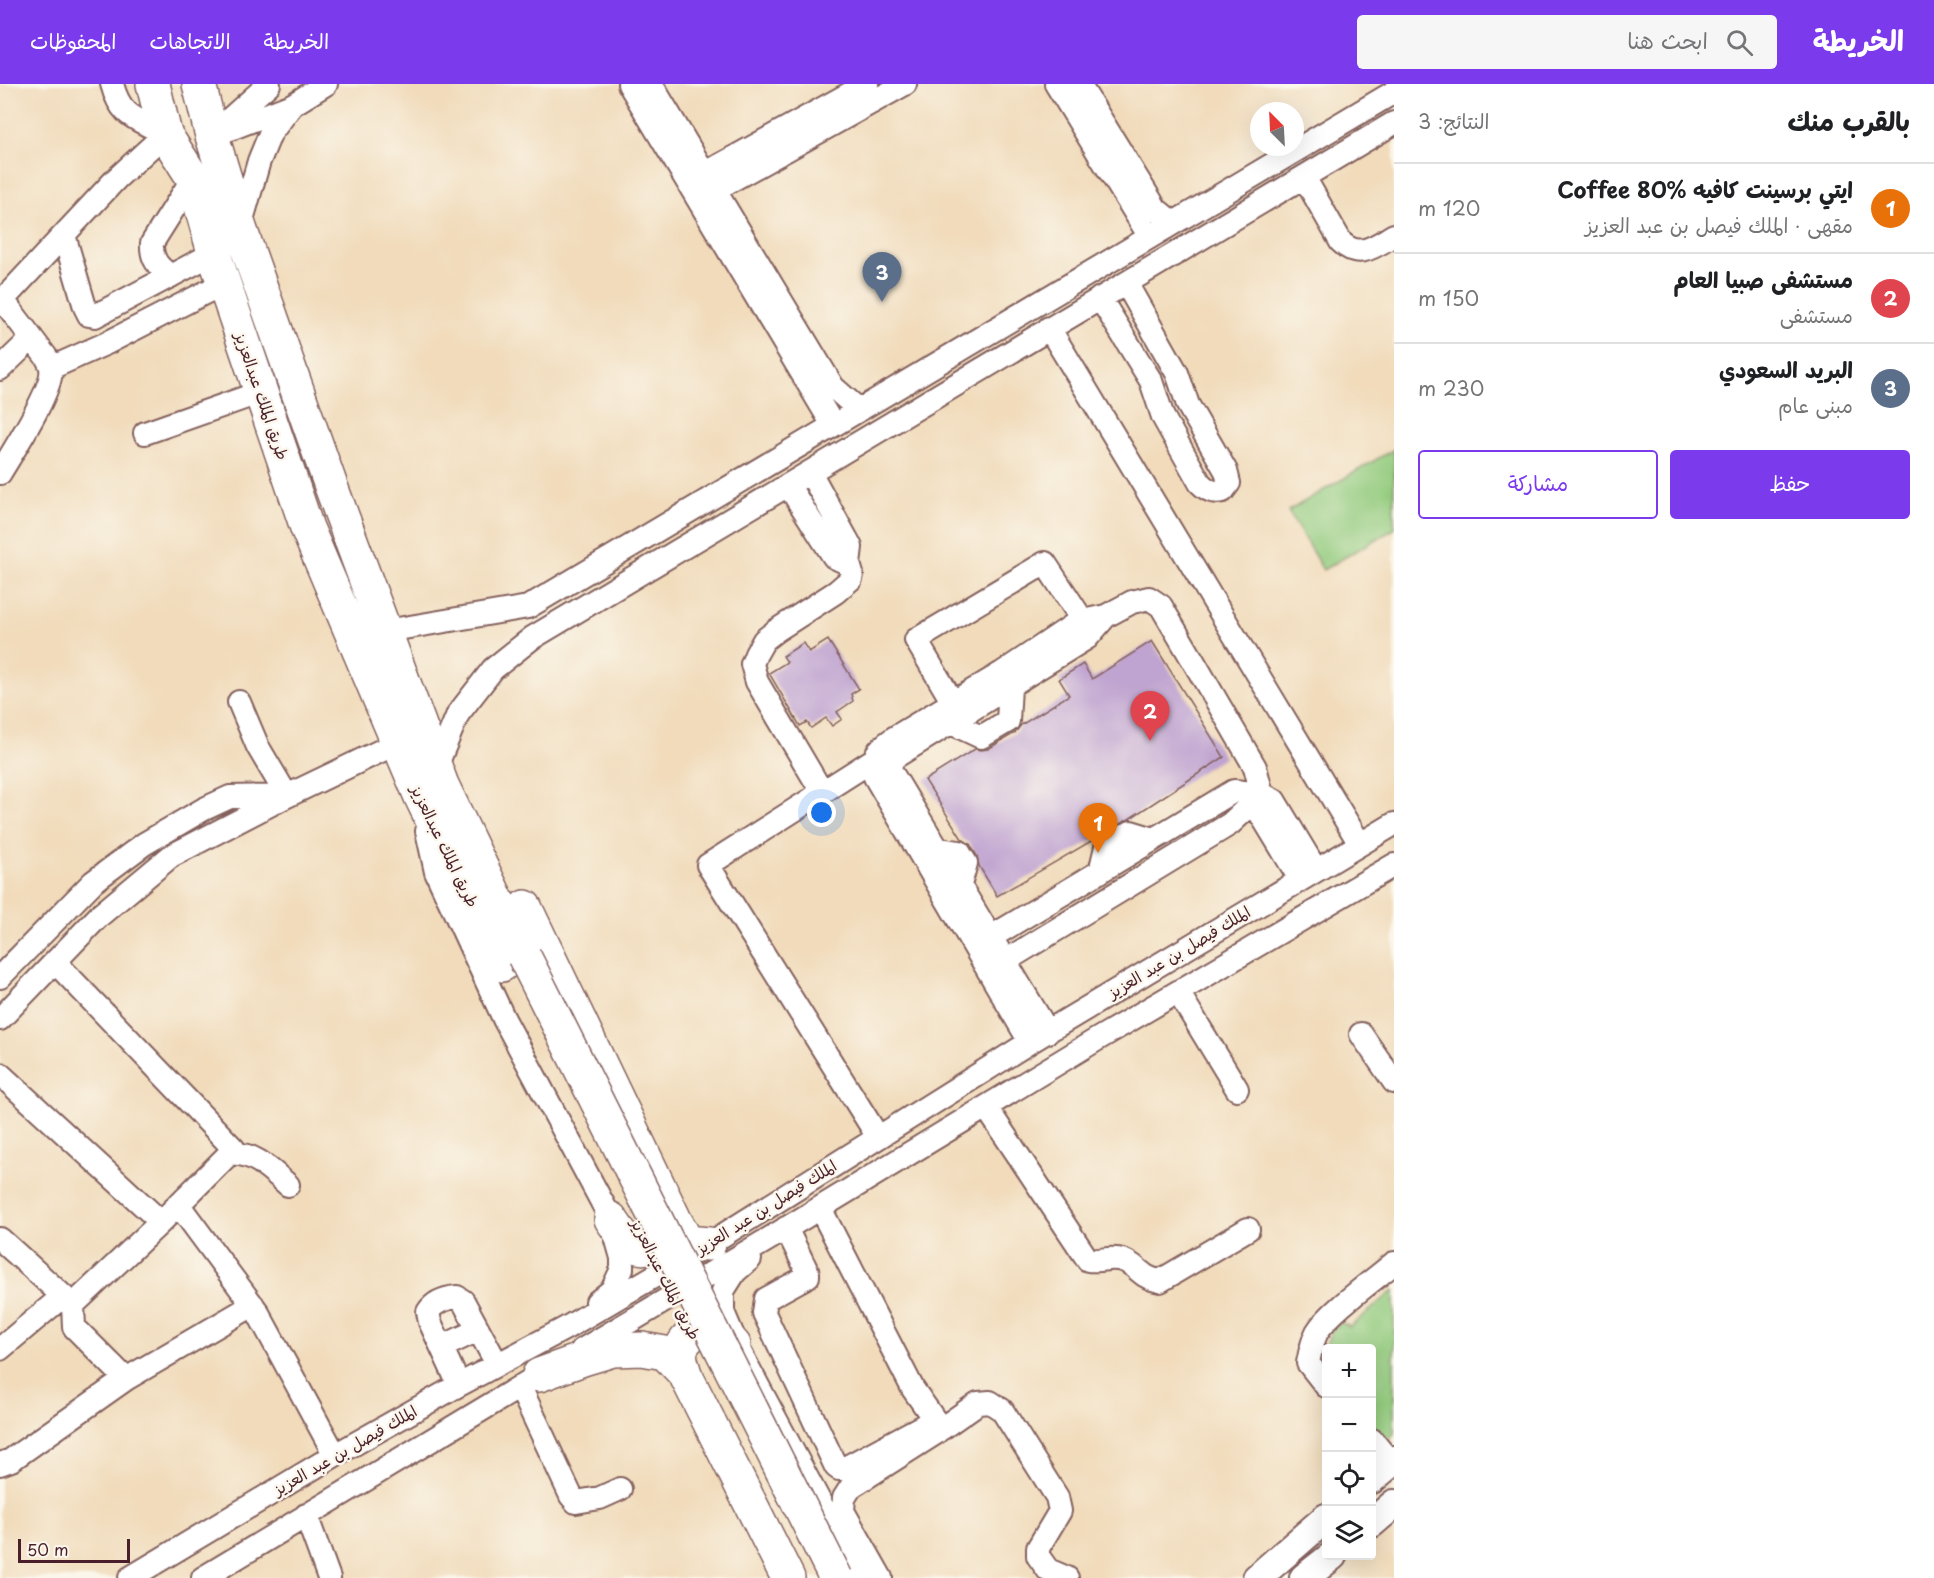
<!DOCTYPE html>
<html lang="ar">
<meta charset="utf-8">
<style>
body{margin:0;font-family:"Playpen Sans","Playpen Sans Arabic",sans-serif;background:#f6f6f6;color:#202124;direction:rtl}
.controls{position:absolute;right:18px;bottom:18px;display:grid;overflow:hidden;border-radius:6px;box-shadow:0 6px 24px #0002}
.controls button{width:54px;height:54px;display:grid;place-items:center;padding:0;border:0;border-bottom:2px solid #e0e0e0;background:#fff;color:#202124;font:30px sans-serif}
.compass{position:absolute;left:1250px;top:18px;width:54px;height:54px;border-radius:50%;background:#fff;box-shadow:0 6px 24px #0002;rotate:336deg}
.scale{position:absolute;left:18px;bottom:15px;width:112px;box-sizing:border-box;padding-left:6px;border:3px solid #4a1f2b;border-top:0;font-size:16px;line-height:21px;white-space:nowrap;color:#4a1f2b;-webkit-text-stroke:4px #fbf7ec;paint-order:stroke}
.you{position:absolute;left:822px;top:729px;width:21px;height:21px;margin:-15px;border:4px solid #fff;border-radius:50%;background:#1a73e8;box-shadow:0 0 0 9px #1a73e833}
.badge{display:grid;place-items:center;width:39px;height:39px;border-radius:50%;background:#7c3aed;color:#fff;font-size:20px;font-weight:700}
.pin{position:absolute;translate:-50% -50px;filter:drop-shadow(0 2px 3px #0008)}
.pin::after{content:'';position:absolute;top:32px;width:21px;height:18px;background:inherit;clip-path:polygon(0 0,100% 0,50% 100%)}
.list{margin:0;padding:0;list-style:none}
h2{display:flex;justify-content:space-between;align-items:center;height:78px;margin:0;padding:0 24px;font-size:26px}
h2 small{font-size:20px;font-weight:400;color:#757577}
.list li{display:grid;grid-template-columns:39px 1fr auto;gap:18px;align-items:center;box-sizing:border-box;height:90px;padding:0 24px;border-top:2px solid #e0e0e0}
.list b{display:block;font-size:22px;white-space:nowrap}
.list p{margin:0;font-size:20px;white-space:nowrap;color:#757577}
.list em{font-size:20px;font-style:normal;color:#757577}
.actions{display:flex;gap:12px;padding:18px 24px}
.actions a{flex:1;padding:14px 0;border:2px solid #7c3aed;border-radius:6px;text-align:center;font-size:21px;color:#7c3aed}
.actions .main{background:#7c3aed;color:#fff}
.icon{flex:none;width:33px;height:33px;fill:none;stroke:currentColor;stroke-width:2;stroke-linecap:round;stroke-linejoin:round}
.map{position:relative;flex:none;width:1394px;height:1494px;overflow:hidden;direction:ltr}
header{display:flex;align-items:center;gap:36px;box-sizing:border-box;height:84px;padding:0 30px;background:#7c3aed;color:#fff}
header strong{font-size:28px}
nav{display:flex;gap:33px;margin-inline-start:auto;font-size:21px}
.search{width:420px;height:54px;background:#f6f6f6;display:flex;align-items:center;gap:15px;box-sizing:border-box;padding:0 21px;border-radius:6px;color:#757577;font-size:22px}
main{display:flex}
aside{flex:1;background:#fff}
.map>svg:first-child{display:block}
</style>
<header>
<strong>الخريطة</strong>
<div class="search"><svg class="icon" aria-label="search" viewBox="0 0 24 24"><circle cx="10" cy="10" r="6"/><path d="M15 15l6 6"/></svg>ابحث هنا</div>
<nav><a>الخريطة</a><a>الاتجاهات</a><a>المحفوظات</a></nav>
</header>
<main>
<aside>
<h2>بالقرب منك<small>النتائج: 3</small></h2>
<ul class="list">
<li><span class="badge" style="background:#e8710a">1</span><div><b>ايتي برسينت كافيه Coffee 80%</b><p>مقهى · الملك فيصل بن عبد العزيز</p></div><em>120 m</em></li>
<li><span class="badge" style="background:#e0444e">2</span><div><b>مستشفى صبيا العام</b><p>مستشفى</p></div><em>150 m</em></li>
<li><span class="badge" style="background:#5c6f8a">3</span><div><b>البريد السعودي</b><p>مبنى عام</p></div><em>230 m</em></li>
</ul>
<div class="actions"><a class="main">حفظ</a><a>مشاركة</a></div>
</aside>
<div class="map">
<svg width="1394" height="1494" viewBox="0 0 1394 1494">
<rect width="100%" height="100%" fill="#fbf7ec"/>
<filter id="ink" filterUnits="userSpaceOnUse"><feTurbulence type="fractalNoise" baseFrequency=".0167" numOctaves="2"/><feDisplacementMap in="SourceGraphic" scale="12" xChannelSelector="R" yChannelSelector="G"/><feConvolveMatrix kernelMatrix="1 2 1 2 8 2 1 2 1" color-interpolation-filters="sRGB"/></filter>
<filter id="wash" filterUnits="userSpaceOnUse"><feTurbulence type="fractalNoise" baseFrequency=".008" numOctaves="4" result="noise"/><feDisplacementMap in="SourceGraphic" scale="24" xChannelSelector="R" yChannelSelector="G"/><feGaussianBlur stdDeviation="1.35" result="paint"/><feColorMatrix in="noise" values="0 0 0 0 0 0 0 0 0 0 0 0 0 0 0 0 0 1.4 0 .05"/><feComposite in="paint" operator="in"/></filter>
<g filter="url(#wash)">
<rect width="100%" height="100%" fill="#f1dbbb"/>
<path fill="#92ca7d" stroke="#6e7454" stroke-width="1.5" d="M1394,365V445L1323,486L1288,427Z
M1394,1206V1350L1385,1358L1372,1341V1264H1326V1285L1322,1268L1334,1243L1342,1239L1350,1243Z"/>
<g id="blocks">
<path fill="#bfa3d0" d="M828,556L859,605L851,610L853,617L837,628L842,635L832,642L826,634L811,644L807,638L800,642L769,589L787,578L783,572L803,559L809,568Z
M1152,557L1224,673L1129,735L997,812L979,782L977,772L970,760L962,755L925,696L975,665L981,666L988,665L1015,649L1021,641L1069,611L1059,595L1083,580L1092,595Z"/>
</g>
</g>
<g filter="url(#ink)">
<use href="#blocks" fill-opacity="0" stroke="#84615d" stroke-width="1.5"/>
<g fill="none" stroke-linecap="round" stroke-linejoin="round">
<g stroke="#84615d" stroke-width="26">
<path id="minor" d="M629,0L833,341
M651,0L833,303L859,326
M1056,0L1150,153
M1079,0L1156,125L1173,139
M223,41L269,0
M212,52L292,21L326,0
M706,89L867,0
M1304,93L1341,158C1359,176 1375,162 1394,151
M716,105L905,0
M240,143L259,77L270,50L292,21
M64,151L85,223L89,231L95,232L214,169
M171,192C158,183 151,175 152,159L193,94
M1100,214L1151,297L1163,333L1200,399C1208,407 1213,409 1223,407L1229,399L1226,387L1188,321L1177,289L1126,199
M0,219L116,95L165,50C136,34 121,34 112,0
M1049,244L1360,760
M51,284L107,259L224,199
M0,285L32,254
M145,349L261,308
M810,388L851,463L849,480L852,490L851,495L836,508L777,546L764,556L756,570L752,580L757,598L822,708
M0,389C12,369 55,303 51,283C50,279 48,277 47,274L3,216
M788,401L834,473L849,480
M386,547L528,523L1394,8
M239,618L258,663L287,712
M959,629L916,556L1045,479L1083,537
M951,639L981,653L1008,637L1010,603L1005,594
M436,683L458,630L493,585L532,554L1394,39
M427,747L436,788L504,935L611,1135L622,1174V1185L612,1206L597,1218
M938,765L959,768L966,779L960,801
M1100,788L1106,763L1131,748L1154,755
M1300,795L1260,729L1262,710L1274,716L1316,786
M991,853L1234,707L1262,710
M1005,877L1230,740L1262,710
M0,893L93,798L144,760L204,725L230,713L280,712
M1178,908L1237,1005
M0,935L99,832L171,772L287,712L397,659
M1048,948L890,686L892,675L1087,554L1106,532
M1361,950L1394,998
M1030,958L875,693C873,669 876,667 894,654L1002,589L1078,538L1106,532L1132,518L1149,514L1161,522L1198,585L1255,683L1262,710
M0,990L161,1138L234,1065L55,878
M986,1023L1088,1176C1099,1178 1111,1172 1122,1176C1137,1180 1140,1194 1160,1197L1248,1145
M878,1053L708,781L873,676L884,679
M229,1070C253,1067 271,1086 288,1101
M178,1120L257,1227L335,1371
M820,1124L913,1305L941,1345L978,1319L990,1318L1002,1326L1057,1413L1060,1427L1038,1464V1472L1048,1486L1067,1494
M786,1144L808,1189V1192L766,1215L764,1229L836,1383L839,1385H843L934,1336
M0,1155L73,1221L161,1138
M750,1175L735,1188L723,1207V1228L739,1266L838,1452L858,1494
M73,1221L74,1243L126,1295L253,1221
M442,1263L478,1246
M0,1265L63,1212
M582,1266L772,1153L1096,956L1394,781
M459,1301L430,1238L428,1228C434,1218 446,1214 457,1213L463,1217L497,1280
M1326,1302L1308,1279C1310,1268 1312,1258 1317,1248C1330,1227 1374,1196 1394,1179
M520,1303L571,1412L576,1418L600,1414L620,1405
M1372,1356L1391,1379
M0,1380L11,1376L126,1295
M843,1427L881,1494
M306,1431L329,1494
M833,1443L843,1427L844,1414L851,1403L936,1349
M130,1494L335,1371L459,1301L566,1244L709,1160L1030,958L1394,740
M203,1494L551,1284"/>
</g>
<g stroke="#84615d" stroke-width="32">
<path id="major" d="M1372,1395L1394,1376
M1372,1439L1394,1420
M1257,1494L1326,1434
M1304,1494L1332,1472"/>
</g>
<g stroke="#84615d" stroke-width="36">
<path id="highway" d="M153,0L165,50L193,94L217,179L307,444L421,713L502,881
M199,0L212,52L240,144L332,405L442,701L524,872
M525,823L675,1136L687,1158L709,1160
M611,1135C621,1150 636,1175 657,1158C661,1154 664,1146 668,1141L665,1124
M685,1290C683,1282 679,1275 681,1266C685,1251 705,1240 720,1247C725,1249 730,1257 734,1261
M539,1291L583,1275L613,1266L642,1265L665,1269L685,1290L788,1494"/>
</g>
<use href="#minor" stroke="#fff" stroke-width="22"/>
<use href="#major" stroke="#fff" stroke-width="28"/>
<use href="#highway" stroke="#fff" stroke-width="33"/>
<g stroke="#84615d" stroke-width="36" stroke-linecap="butt">
<path id="highway-bridge" d="M524,872L836,1494"/>
</g>
<use href="#highway-bridge" stroke="#fff" stroke-width="33"/>
</g>
</g>
<g text-anchor="middle" stroke-width="5" stroke-linejoin="round" paint-order="stroke">
<g font-size="16" fill="#4a1f2b" stroke="#fbf7ec">
<text transform="translate(262 312) rotate(71)" y="6">طريق الملك عبدالعزيز</text>
<text transform="translate(445 762) rotate(64)" y="6">طريق الملك عبدالعزيز</text>
<text transform="translate(1179 868) rotate(-31)" y="6">الملك فيصل بن عبد العزيز</text>
<text transform="translate(766 1123) rotate(-32)" y="6">الملك فيصل بن عبد العزيز</text>
<text transform="translate(666 1195) rotate(63)" y="6">طريق الملك عبدالعزيز</text>
<text transform="translate(345 1366) rotate(-30)" y="6">الملك فيصل بن عبد العزيز</text>
</g>
</g>
</svg>
<div class="controls">
<button>+</button>
<button>−</button>
<button><svg class="icon" aria-label="locate" viewBox="0 0 24 24"><circle cx="12" cy="12" r="6"/><path d="M12 2v4M12 18v4M2 12h4M18 12h4"/></svg></button>
<button><svg class="icon" aria-label="layers" viewBox="0 0 24 24"><path d="M12 4l9 5-9 5-9-5zM3 14l9 5 9-5"/></svg></button>
</div>
<svg class="compass" viewBox="-18 -18 36 36"><path d="M0-13l5 13h-10z" fill="#e53935"/><path d="M0 13l5-13h-10z" fill="#757577"/></svg>
<div class="scale">50 m</div>
<div class="you"></div>
<div class="pin badge" style="left:1098px;top:769px;background:#e8710a">1</div>
<div class="pin badge" style="left:1150px;top:657px;background:#e0444e">2</div>
<div class="pin badge" style="left:882px;top:218px;background:#5c6f8a">3</div>
</div>
</main>
